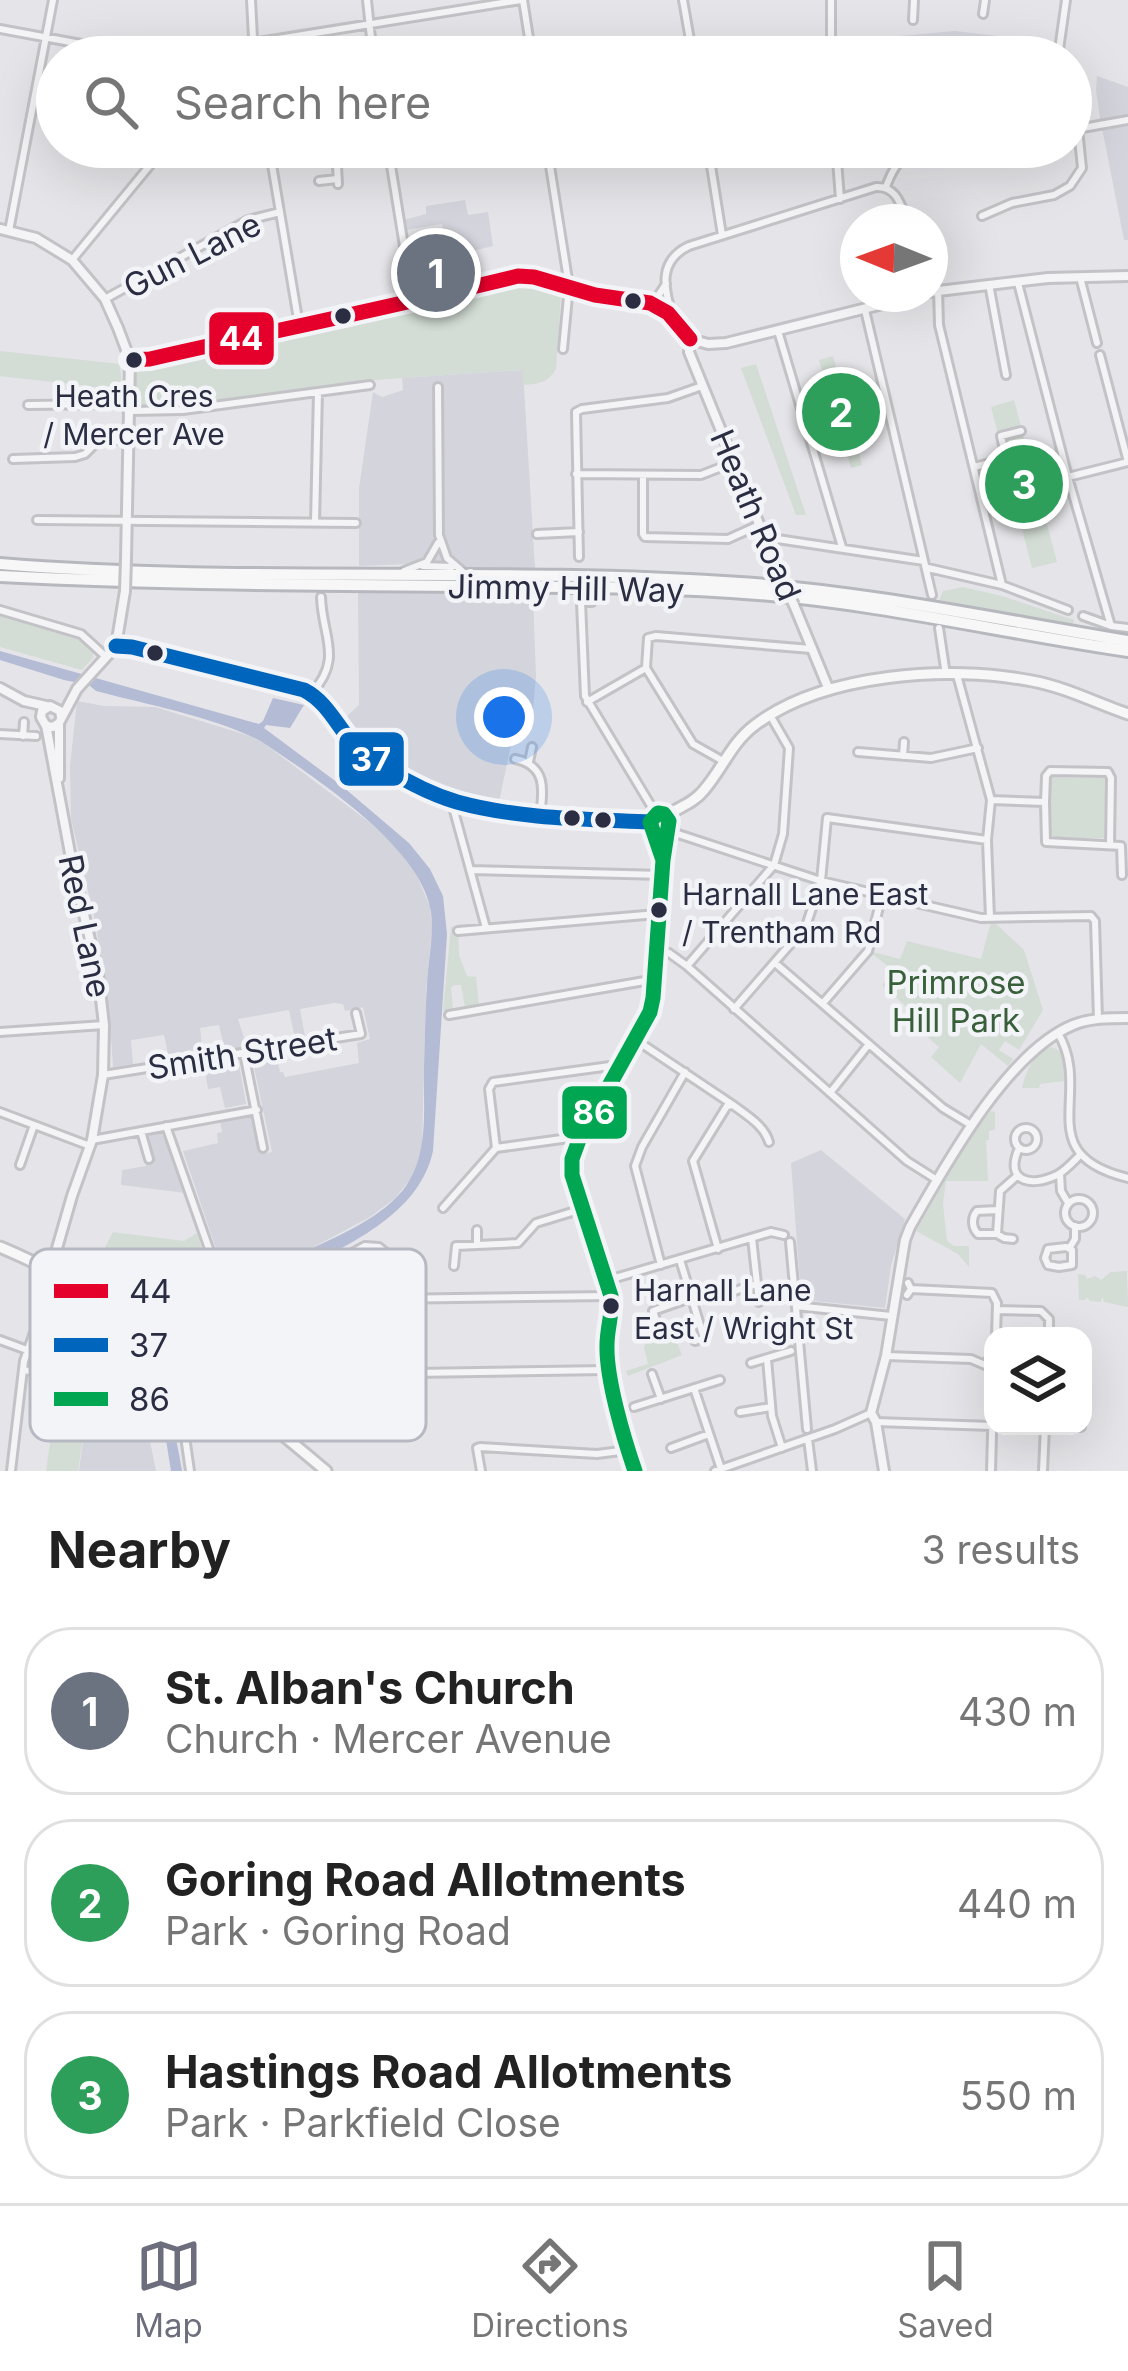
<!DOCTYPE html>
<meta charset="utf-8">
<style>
body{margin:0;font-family:Inter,sans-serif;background:#f2f2f2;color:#222}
.controls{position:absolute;right:36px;bottom:36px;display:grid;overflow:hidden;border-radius:24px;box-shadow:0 12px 48px #0002}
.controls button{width:108px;height:108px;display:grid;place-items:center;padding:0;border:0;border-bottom:3px solid #e0e0e0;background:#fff;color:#222;font:60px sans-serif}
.compass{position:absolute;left:840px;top:204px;width:108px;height:108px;border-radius:50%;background:#fff;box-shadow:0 12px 48px #0002;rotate:271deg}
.you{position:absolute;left:504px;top:717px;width:42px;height:42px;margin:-30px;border:9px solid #fff;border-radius:50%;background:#1a73e8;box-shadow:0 0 0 18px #1a73e833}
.badge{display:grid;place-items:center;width:78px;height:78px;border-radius:50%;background:#6c6e7d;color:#fff;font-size:39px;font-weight:700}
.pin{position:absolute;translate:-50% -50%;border:6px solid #fff;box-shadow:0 3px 12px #0006}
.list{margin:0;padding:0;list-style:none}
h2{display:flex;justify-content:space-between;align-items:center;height:156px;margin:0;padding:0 48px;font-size:51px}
h2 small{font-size:39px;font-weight:400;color:#767676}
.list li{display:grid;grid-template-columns:78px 1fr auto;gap:36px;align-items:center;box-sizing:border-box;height:168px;margin:0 24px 24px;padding:0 24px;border:3px solid #e0e0e0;border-radius:48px}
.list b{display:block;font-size:45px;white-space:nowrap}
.list p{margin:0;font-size:39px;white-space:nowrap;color:#767676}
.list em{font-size:39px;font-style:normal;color:#767676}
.icon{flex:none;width:66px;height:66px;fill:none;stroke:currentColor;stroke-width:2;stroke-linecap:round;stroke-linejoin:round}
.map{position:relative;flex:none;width:1128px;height:1471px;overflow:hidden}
.search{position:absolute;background:#fff;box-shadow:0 12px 48px #0002;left:36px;right:36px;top:36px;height:132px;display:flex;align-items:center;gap:30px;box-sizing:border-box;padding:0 42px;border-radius:66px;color:#767676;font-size:45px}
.sheet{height:732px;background:#fff}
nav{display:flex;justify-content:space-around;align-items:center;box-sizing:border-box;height:168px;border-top:3px solid #e0e0e0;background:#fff;font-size:33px;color:#767676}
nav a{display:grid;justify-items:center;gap:6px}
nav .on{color:#6c6e7d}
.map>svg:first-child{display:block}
</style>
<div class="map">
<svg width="1128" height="1471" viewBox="0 0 1128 1471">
<rect width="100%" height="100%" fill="#e5e5e9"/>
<path fill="#d3d4dc" d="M955,31L1015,38L1014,57H879L878,38Z
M1097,76L1128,87V240H1124L1100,118L1096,90Z
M465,200L468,215L488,212L493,246L472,251V256L450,260L442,224L406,230L404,220L426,214V206Z
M523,370L535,569H475L432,563L359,566V488L373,392L382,397L403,390L402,378Z
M358,593L533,594L536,676L532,721L513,735L499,802L458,795L415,776L379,756L348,725L344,719L359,705Z
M77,701L104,706L155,707L250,736L262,742L369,822L398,848L417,876L430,907L432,928L426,990L422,1148L414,1175L394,1199L370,1217L211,1302L199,1287L225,1265V1255L217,1252L183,1151L218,1143L217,1133L222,1132L220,1121L254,1115L263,1154L272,1152L253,1062L255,1059L276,1054L280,1072H283L285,1077L359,1063L357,1043L370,1039L363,1007L345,1011L343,1004L334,1003L300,1009L305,1036L295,1039L289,1010L238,1019L247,1047L225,1051L219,1025L200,1028L203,1054L169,1059L164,1035L131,1040L133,1064L113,1067L110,1021L96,925L71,819L70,766Z
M238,1059L246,1104L225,1108L220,1087L208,1089L204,1065Z
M161,1133L167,1139L186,1193L121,1185L122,1170L146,1166L140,1137Z
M821,1150L905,1219L891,1266L885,1308L804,1300L801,1297L791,1163Z
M114,1321L150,1344L139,1362L138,1382L156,1471H79L95,1351Z"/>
<path fill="#d3dcd5" d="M523,283L551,289L561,296L556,369C548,383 538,384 523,385L522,370L374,380L173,407L144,408L136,402V374L140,369Z
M0,351L120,364L122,390L0,376Z
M833,356L862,465L851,468L819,360Z
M756,364L806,515H796L741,368Z
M1014,400L1057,562L1032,568L991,407Z
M963,587L1002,596L1074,620L1073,625L939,601L943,591Z
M0,614L84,640L93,647V658L82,670L0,647Z
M1051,777L1104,778L1106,780L1104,838H1054L1048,833Z
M991,922H994L1024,950L1043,1010L1019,1050L1005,1041L999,1050L1013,1059L1008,1066L981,1044L960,1083L931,1057L939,1047L905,1018L911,1011L882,985L894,971L871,953L873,952L900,959L907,941L981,959Z
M458,926L459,955L467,976L476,977L479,1005L465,1007L461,985H454L451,988L453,1009L443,1011L451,927Z
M1052,1047L1062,1052L1065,1060L1064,1081L1040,1084L1039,1088H1022C1026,1071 1034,1052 1052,1047Z
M991,1111L995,1112V1130L989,1131V1140H986L988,1181H946L943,1203L947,1241L954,1246H969V1267L958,1254L916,1231L973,1132Z
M113,1232L184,1241L197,1233L205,1257L204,1264L208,1269L195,1284L169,1267L151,1296L115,1276L108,1289L89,1278Z
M1127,1271L1128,1307L1104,1302L1102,1296L1101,1302L1090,1301L1087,1297L1085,1300H1079L1078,1274L1085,1275L1087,1279L1095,1276L1101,1280L1111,1272Z
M653,1330L656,1336L668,1332L672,1341L676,1340L682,1355L628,1376L626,1371L648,1364L644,1347Z
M94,1361L78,1471H46L53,1421L74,1365Z"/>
<path fill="#b4bbd4" d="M0,651L259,724L263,721L273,698L304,705L290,728L266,725L264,728L342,786L409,843L430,869L443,896L447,934L433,1151C412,1249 254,1271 188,1333C179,1342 170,1348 167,1362C162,1389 178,1441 182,1471H171L163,1421L152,1383L158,1361L173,1339L176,1323C216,1300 255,1278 295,1257C331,1238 377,1222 403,1190C430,1156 423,1108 424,1067C425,1040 425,1012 427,985C428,961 434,936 431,912C422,847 314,777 262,742C219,718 145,704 96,691L89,685L64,680L0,660Z"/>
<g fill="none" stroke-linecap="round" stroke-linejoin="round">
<g stroke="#c3c3c7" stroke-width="12">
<path id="minor" d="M251,0L254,57
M367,0L373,57
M523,0L532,57
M683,0L693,57
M831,0V57
M983,14L985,0
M913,20L914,0
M0,29L108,49L129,57
M252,43L521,0
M1058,57L1066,0
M1071,130L1128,120
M269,147L299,325
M336,147L338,184
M388,147L413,302
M547,147L569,286L563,349
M708,147L722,235
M836,147L840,199
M390,159L461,147
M319,181L337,179
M886,187C901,145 917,151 956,147
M982,216L1012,203L1054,195L1070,186L1082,168L1078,129
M9,231L53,0
M72,260L165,147
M930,271L938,289L939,325L1002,585
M1080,277L1097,343
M1018,283L1068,477L1111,626
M989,284L1006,375
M105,299L248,220L280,212
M645,300L658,296L666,284
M865,310L932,595
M672,314C663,286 659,260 689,246L876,187C897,186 901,206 908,222
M778,331L842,547
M438,387L439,535L447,558L462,571
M116,404L128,403
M28,405L109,404
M129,411L183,410L370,385
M13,459L75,457L85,454L99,440H128
M974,467L1006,459L1001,436L1021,431
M576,474L701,475L732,463
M643,475V534L645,537L728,539L759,525
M1068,477L1128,462L1100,355
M37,520L356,523
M315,522L318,392
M537,534L579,532
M764,537L924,561
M579,557L576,412L582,409L668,398L702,386
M423,566L452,567
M928,568L1002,585L1068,610
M404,571L427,562L438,543
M592,602H581L585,696L656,814
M0,610L81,634L105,656
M1083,616L1111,626L1128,628
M939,628L946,675
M957,675L991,800L987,840L990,918
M311,694C344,658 322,637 321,597
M587,702L646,668
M0,734L36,736
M23,736L24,722
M858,752L931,758L978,748
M903,756L904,742
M515,759C546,765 544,789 540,815
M723,761L693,744L646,668L648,638L656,636L811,649
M529,762L532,747
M451,800L486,928
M991,800L1045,802L1046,776L1050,771L1108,772L1111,778L1110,845
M1045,802L1046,842L1121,846L1122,875
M668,828L672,832L821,881L981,918L1091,916L1095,921L1098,1019
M470,870L663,875
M458,931L657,914
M658,952L669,953L687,966L907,1161L937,1180
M775,963L943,1108L971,1125
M687,966L774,865L783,834L789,748L770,715
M823,1003L868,951L882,895
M734,1009L806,926L821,881L827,818L987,840
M449,1015L656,979
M0,1032L104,1025
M1058,1033C1094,1093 1029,1154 1128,1178
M636,1040L733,1105
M244,1053L263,1148
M103,1075L361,1034L356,1013
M830,1093L869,1044
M0,1112L90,1146
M166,1126L214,1263
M1015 1139a11 11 0 1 1 22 0a11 11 0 1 1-22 0Z
M141,1131L149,1159
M92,1140L257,1110
M496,1148L489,1089L493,1082L610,1066L618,1069
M1019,1148C1004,1181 1030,1188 1057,1175C1065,1171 1073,1162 1080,1155
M20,1165L34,1125
M1060,1174L1061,1191L1068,1203
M1065 1213a14 14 0 1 1 28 0a14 14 0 1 1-28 0Z
M443,1208L496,1148L569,1138L579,1140
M997,1210L977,1211C971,1218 972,1228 978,1234H997L1004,1238L1013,1239
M997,1234L1000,1191L1017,1176
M752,1238L759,1302
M790,1242L807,1429
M477,1245V1230
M1066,1247L1072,1250V1265L1059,1267L1048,1265L1045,1258L1048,1249Z
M1070,1247L1075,1239V1226
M718,1249L693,1161L727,1106L733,1105C746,1115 764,1125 769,1142
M680,1260L704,1338L695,1341
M661,1265L635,1166L642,1147L685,1072
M454,1266L456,1246L518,1243L536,1223L582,1209
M605,1281L771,1232L784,1235
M911,1289L992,1293L997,1303L996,1336
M728,1293L757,1284
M907,1295L911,1289L908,1283
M384,1299L611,1296
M796,1306L891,1316
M306,1307L313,1320
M997,1310L1041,1311L1049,1319V1336
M293,1313L311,1303L325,1268L365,1246L379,1247L386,1253L391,1269L366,1373
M656,1320L653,1311L690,1298
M158,1339L198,1292
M0,1340L27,1350
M180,1354L178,1388L190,1471
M886,1356L971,1359L985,1365
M767,1359L772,1416L782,1448
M751,1363L791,1351
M985,1365L993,1354
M23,1370L56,1375L69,1330L36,1321
M652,1374L661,1399
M694,1388L721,1469
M634,1407L720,1380
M251,1409L277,1379L285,1375L607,1370
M740,1412L771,1407
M876,1422L992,1426
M1046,1426L1081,1427
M808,1439L812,1471
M671,1448L709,1434
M11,1471L24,1361L55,1272
M481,1471L477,1448L480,1447L597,1454L628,1450
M715,1471L835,1429L871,1413
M991,1471L993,1398
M1043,1471L1045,1426"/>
</g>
<g stroke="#c3c3c7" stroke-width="14">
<path id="tertiary" d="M0,229L36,238L72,260L105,299L118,328L130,360L126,559
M930,292L1048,278L1128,276
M690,339L689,352L781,578
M690,339L708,344L726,343L923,294
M130,360L150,359C273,331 396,306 518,276L534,277L595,295L650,303L668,313L690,339
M794,605L829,690
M116,646L132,647L304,690C333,705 340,737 367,756C393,774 427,793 457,802C518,819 587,819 650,822
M0,688L24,701L46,706
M61,717L60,711L50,706L42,711L41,717L46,726L53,727L59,723L77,689L116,646L125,591
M59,723V778
M46,725L73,869L98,973L104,1025L103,1075L92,1140L72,1196L51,1269
M884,1471L876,1422L871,1413L886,1356L905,1240L910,1227C945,1166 1006,1053 1073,1025C1090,1018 1109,1018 1128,1018"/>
</g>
<g stroke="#c3c3c7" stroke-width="15">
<path id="secondary" d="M666,816C679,807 694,803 704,790C723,768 731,743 755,725C824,673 949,665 1032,681C1065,687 1096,703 1128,714
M0,1247C118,1296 229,1389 326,1471
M635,1471C624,1439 606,1379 607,1345C607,1328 613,1313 611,1296L572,1175V1159L579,1140L650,1012L653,998L663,860L669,821L664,814L658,813L650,822L663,860"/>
</g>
<g stroke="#b7b8be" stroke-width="16">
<path id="trunk" d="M0,564C246,584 493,566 740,583C870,592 999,620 1128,641
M0,576C155,584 311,585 466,586C563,587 661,586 758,594C883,604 1004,633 1128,651"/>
</g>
<use href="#minor" stroke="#f4f4f6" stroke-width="6"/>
<use href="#tertiary" stroke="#f4f4f6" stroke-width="8"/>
<use href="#secondary" stroke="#f7f7f8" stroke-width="9"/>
<use href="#trunk" stroke="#f7f7f8" stroke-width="10"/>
<g stroke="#c3c3c7" stroke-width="14" stroke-linecap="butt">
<path id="tertiary-bridge" d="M781,578L794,605
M125,591L126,559"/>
</g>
<use href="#tertiary-bridge" stroke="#f4f4f6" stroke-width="8"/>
<g stroke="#f3f4f8" stroke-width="24">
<path id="bus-1" d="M130,360L150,359C273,331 396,306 518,276L534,277L595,295L650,303L668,313L690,339"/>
</g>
<g stroke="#f3f4f8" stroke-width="24">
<path id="bus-2" d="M116,646L132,647L304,690C333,705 340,737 367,756C393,774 427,793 457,802C518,819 587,819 650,822"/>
</g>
<g stroke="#f3f4f8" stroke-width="24">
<path id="bus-3" d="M635,1471C624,1439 606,1379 607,1345C607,1328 613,1313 611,1296L572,1175V1159L579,1140L650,1012L653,998L663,860L669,821L664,814L658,813L650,822L663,860"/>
</g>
<use href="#bus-1" stroke="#e4002b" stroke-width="15"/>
<use href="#bus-2" stroke="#0065bd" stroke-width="15"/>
<use href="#bus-3" stroke="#00a651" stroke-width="15"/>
</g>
<g fill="#2b2e43" stroke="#f3f4f8" stroke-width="4.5">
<circle cx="633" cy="301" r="10"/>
<circle cx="343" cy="316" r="10"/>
<circle cx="134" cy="360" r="10"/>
<circle cx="155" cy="653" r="10"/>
<circle cx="572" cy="818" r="10"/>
<circle cx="603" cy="820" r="10"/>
<circle cx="659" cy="910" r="10"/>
<circle cx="611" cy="1306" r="10"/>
</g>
<g text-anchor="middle" stroke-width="9" stroke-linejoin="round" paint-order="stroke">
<g font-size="30" fill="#2b2e43" stroke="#f3f4f8" text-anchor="start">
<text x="134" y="407" text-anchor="middle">Heath Cres<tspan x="134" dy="38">/ Mercer Ave</tspan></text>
<text x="682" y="905">Harnall Lane East<tspan x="682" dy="38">/ Trentham Rd</tspan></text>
<text x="634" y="1301">Harnall Lane<tspan x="634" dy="38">East / Wright St</tspan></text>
</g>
<g font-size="33" fill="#2b2e43" stroke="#f3f4f8">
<text transform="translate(192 255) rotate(-27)" y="12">Gun Lane</text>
<text transform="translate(756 515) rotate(67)" y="12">Heath Road</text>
<text transform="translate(566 588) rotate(1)" y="12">Jimmy Hill Way</text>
<text transform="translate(85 926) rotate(78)" y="12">Red Lane</text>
<text transform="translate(242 1053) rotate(-9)" y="12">Smith Street</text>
</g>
<g font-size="33" fill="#385f3a" stroke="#f3f4f8">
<text x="956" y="994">Primrose<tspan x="956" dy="38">Hill Park</tspan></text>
</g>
</g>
<rect x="30" y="1249" width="396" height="192" rx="18" fill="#f3f4f8" stroke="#b7b9c2" stroke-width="3"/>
<rect x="54" y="1284" width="54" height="14" fill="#e4002b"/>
<rect x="54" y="1338" width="54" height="14" fill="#0065bd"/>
<rect x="54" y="1392" width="54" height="14" fill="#00a651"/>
<g font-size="33" fill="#2b2e43">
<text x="129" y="1303">44</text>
<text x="129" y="1357">37</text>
<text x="129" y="1411">86</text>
</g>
<g stroke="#f3f4f8" stroke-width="4.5">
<rect x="207" y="310" width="69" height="57" rx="12" fill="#e4002b"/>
<rect x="337" y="730" width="69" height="58" rx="12" fill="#0065bd"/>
<rect x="560" y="1084" width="69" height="57" rx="12" fill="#00a651"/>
</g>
<g font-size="33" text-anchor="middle" font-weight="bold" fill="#fff">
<text x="241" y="350">44</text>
<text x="371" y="771">37</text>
<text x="594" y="1124">86</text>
</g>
</svg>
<div class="controls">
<button><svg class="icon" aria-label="layers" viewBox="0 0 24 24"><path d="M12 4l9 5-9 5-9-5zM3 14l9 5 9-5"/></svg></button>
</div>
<svg class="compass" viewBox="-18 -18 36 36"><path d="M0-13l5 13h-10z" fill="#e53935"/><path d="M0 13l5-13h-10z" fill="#767676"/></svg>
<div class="you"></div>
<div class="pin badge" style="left:436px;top:273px;background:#6b7280">1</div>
<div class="pin badge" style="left:841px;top:412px;background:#2e9e5b">2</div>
<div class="pin badge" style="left:1024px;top:484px;background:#2e9e5b">3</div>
<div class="search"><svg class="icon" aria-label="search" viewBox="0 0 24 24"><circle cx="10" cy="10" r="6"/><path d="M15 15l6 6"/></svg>Search here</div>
</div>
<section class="sheet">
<h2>Nearby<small>3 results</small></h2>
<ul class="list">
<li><span class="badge" style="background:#6b7280">1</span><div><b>St. Alban's Church</b><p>Church · Mercer Avenue</p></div><em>430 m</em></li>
<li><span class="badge" style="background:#2e9e5b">2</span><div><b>Goring Road Allotments</b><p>Park · Goring Road</p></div><em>440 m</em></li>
<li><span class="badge" style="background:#2e9e5b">3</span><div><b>Hastings Road Allotments</b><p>Park · Parkfield Close</p></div><em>550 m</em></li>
</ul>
</section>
<nav>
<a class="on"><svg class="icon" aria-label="map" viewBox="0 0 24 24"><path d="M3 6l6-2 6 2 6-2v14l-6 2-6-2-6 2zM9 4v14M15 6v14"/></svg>Map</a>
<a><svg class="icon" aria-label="directions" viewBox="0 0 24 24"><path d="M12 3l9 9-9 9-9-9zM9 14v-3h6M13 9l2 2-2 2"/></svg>Directions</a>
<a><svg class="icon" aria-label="saved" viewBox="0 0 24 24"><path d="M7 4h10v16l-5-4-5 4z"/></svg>Saved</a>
</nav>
